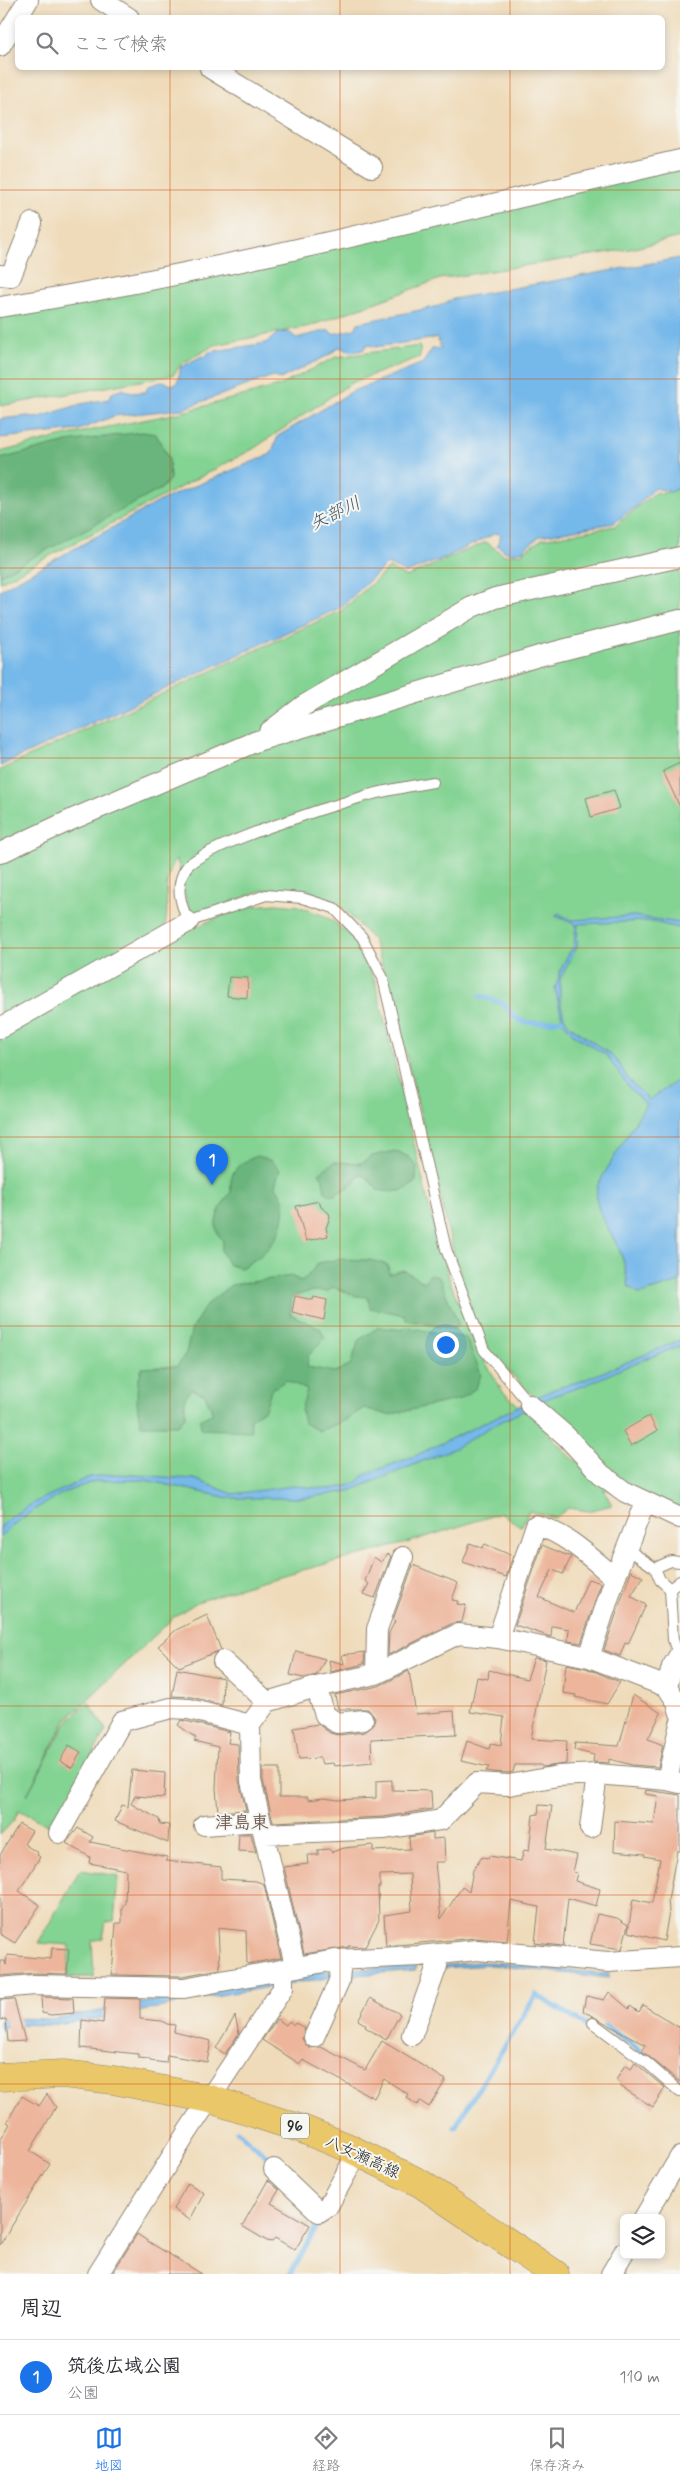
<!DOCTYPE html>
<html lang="ja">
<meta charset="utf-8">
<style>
body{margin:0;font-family:Mynerve,"Klee One",sans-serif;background:#f2f2f3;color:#2b2b33}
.controls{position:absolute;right:15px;bottom:15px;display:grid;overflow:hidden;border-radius:8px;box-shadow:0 2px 8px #0003}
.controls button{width:45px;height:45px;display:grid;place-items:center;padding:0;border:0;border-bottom:1px solid #e1e1e2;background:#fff;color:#2b2b33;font:25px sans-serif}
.you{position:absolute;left:445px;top:1344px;width:18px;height:18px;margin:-12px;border:4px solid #fff;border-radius:50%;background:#1a73e8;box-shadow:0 0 0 8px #1a73e833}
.badge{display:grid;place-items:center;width:32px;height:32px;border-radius:50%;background:#1a73e8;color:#fff;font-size:16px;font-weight:700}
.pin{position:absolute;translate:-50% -41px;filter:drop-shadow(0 1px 2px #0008)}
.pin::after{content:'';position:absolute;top:26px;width:18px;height:15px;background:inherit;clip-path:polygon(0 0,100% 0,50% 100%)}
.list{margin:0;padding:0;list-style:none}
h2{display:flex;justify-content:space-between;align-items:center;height:65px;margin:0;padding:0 20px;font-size:21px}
h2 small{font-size:16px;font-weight:400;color:#7c7c81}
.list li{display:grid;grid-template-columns:32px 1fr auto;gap:15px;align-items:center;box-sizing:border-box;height:75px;padding:0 20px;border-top:1px solid #e1e1e2}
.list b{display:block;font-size:19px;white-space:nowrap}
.list p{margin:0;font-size:16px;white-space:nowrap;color:#7c7c81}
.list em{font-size:16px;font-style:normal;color:#7c7c81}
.icon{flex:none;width:28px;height:28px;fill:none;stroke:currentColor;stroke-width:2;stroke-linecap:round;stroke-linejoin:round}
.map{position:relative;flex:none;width:680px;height:2274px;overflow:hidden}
.search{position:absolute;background:#fff;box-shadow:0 2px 8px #0003;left:15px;right:15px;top:15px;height:55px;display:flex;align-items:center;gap:12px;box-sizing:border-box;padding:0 18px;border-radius:8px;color:#7c7c81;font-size:19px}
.sheet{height:140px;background:#fff}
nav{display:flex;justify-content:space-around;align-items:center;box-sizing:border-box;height:70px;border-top:1px solid #e1e1e2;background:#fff;font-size:14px;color:#7c7c81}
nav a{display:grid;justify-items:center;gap:2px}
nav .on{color:#1a73e8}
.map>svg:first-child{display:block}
</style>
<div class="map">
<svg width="680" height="2274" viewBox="0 0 680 2274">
<rect width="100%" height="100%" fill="#f6f6f2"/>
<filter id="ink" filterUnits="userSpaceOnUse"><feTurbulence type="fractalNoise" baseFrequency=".02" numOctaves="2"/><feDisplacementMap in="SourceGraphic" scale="10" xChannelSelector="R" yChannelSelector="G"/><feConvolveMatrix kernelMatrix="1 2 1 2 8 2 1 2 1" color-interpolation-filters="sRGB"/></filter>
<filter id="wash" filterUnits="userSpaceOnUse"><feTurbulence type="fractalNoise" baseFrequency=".0096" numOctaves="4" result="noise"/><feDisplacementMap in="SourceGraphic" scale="20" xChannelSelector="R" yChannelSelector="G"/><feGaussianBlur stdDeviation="1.12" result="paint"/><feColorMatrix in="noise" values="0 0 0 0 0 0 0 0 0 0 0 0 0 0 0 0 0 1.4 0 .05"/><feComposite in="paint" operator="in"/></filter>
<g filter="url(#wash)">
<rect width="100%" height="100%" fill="#efdbba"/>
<path fill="#83d393" stroke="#577f5f" d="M680,163V237L630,249L440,279L310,326L215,345L183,363L173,375L0,406V312Z
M420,346V357L351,383L253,449L0,582V452L68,435L179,413L279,386L336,357Z
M680,488V1512L624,1489L489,1351L477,1328L453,1251L391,991L373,940L340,905L308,890H263L196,915C181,903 185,877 176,859C159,886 172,903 164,929L170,939L214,919L253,906L276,904L298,906L322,915L333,921L353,938L375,981L433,1223L451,1284L474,1343L503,1392L542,1426L567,1454L620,1493L603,1489L612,1505L588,1511L568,1508L555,1518L529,1511L521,1527L501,1513L410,1542L253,1583L197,1602L174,1617L65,1721L27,1795L66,1723L88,1701L106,1730L53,1828L19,1810L14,1820L0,1835V770L342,610L389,568L406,577L486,542L504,555L520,554L542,539L615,526L656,492L661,494Z
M80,1870L118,1876L114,1921L106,1922L103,1938L92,1941L94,1977H67L69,1945L38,1943Z"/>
<path fill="#6ab57d" stroke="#4a7054" d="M142,432L156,434L169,459L170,479L161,489L0,575V459L67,442Z
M395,1151L409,1157L417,1167L416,1181C405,1193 393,1193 377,1190L368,1178L361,1174L352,1185L333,1196L325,1192L323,1179L319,1173L334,1162L362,1163L372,1156Z
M258,1156L272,1161L280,1170L275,1185C278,1190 283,1197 284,1203C287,1234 266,1255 241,1268L229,1265L221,1251L223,1241C208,1225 220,1207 231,1192C229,1170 238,1163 258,1156Z
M339,1259L370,1260L388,1265L389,1274L403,1270L424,1282L430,1274L439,1277L459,1325L454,1329L406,1320L405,1315L370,1308L368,1297L356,1296L333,1287L327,1292C315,1289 303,1293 292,1297L290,1314L320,1328L325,1338L308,1356L307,1367L335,1372L350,1366L359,1340L379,1327L402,1330L406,1327L466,1338L481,1374L476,1388L460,1399L388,1415L364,1408L344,1421L319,1431L304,1423L301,1410L307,1390L286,1380L271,1390L265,1409L250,1419L251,1431L201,1429L200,1420L213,1413L205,1395L191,1389L185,1398V1417L178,1425H141C136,1407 135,1386 142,1368L177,1366L186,1353L192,1328L207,1304L231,1285L291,1276L301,1281L308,1276L318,1263Z"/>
<path fill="#74b8ea" stroke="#50728a" d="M680,258L679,487L671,492L655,488L637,506L614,523L540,536L523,550L514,553L506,552L497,545L501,535L496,533L449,556L406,573L387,564L341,607L0,766V590L164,499L271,454L278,436L353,391L423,363L432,349L441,348L437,338L375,347L367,344L363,350L351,352L339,347L329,355L280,379L273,376L182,409L114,416L79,430L0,438V419L28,416L37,418L81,404L109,399L112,393L123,389L131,393L146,392L148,386L164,381L171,385L177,383L181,367L202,356L205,357L209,352L266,343L278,333L289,332L296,338L329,330L333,334L355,329L358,323L439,306L453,299Z
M558,913L571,920L634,916L680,923L679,928L648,921L578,924L577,947L560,979V1000L564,1017L569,1025L611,1055L620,1065L628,1079L649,1100L680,1079V1282L640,1294L628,1286C626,1274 625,1263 620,1252C611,1229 591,1210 598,1184L646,1104L631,1090L606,1055L574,1035L563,1022L555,989L562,966L574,945L576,924L555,916Z
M680,1340V1346L632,1364L586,1385L553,1396L492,1426L455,1448L350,1491L305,1498H229L145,1480L95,1481L63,1493L35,1509L10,1527L0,1538V1528L10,1517L35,1502L90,1477L117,1474L194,1479L233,1494L293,1486L331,1489L347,1486L358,1482L364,1475L417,1455L554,1389L584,1380Z
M479,1962C523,1962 565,1972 609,1973V1978L492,1965L443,1968L446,1965Z
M416,1967V1970L333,1977L220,1995L119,2016L47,2025L12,2024L0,2029V2021L7,2018L51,2019L113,2009L234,1984L331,1970Z"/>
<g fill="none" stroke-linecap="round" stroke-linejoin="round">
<path stroke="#74b8ea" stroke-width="5" d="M480,996L503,1003L514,1017L524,1022L539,1023L562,1020
M605,2026L645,2054L680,2084
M455,2127L536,1995L590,2028L627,2054
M237,2131L275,2163
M290,2274L319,2222L318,2217"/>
</g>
<g id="blocks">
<path fill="#edb59b" d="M680,763V807L663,771Z
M614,790L620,808L591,817L586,798Z
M229,977L248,978L247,998L227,996Z
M319,1201L321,1207L329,1213L330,1217L326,1228L328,1236L306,1241L296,1206Z
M295,1296L313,1300L314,1297L327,1300L324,1320L292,1312Z
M649,1416L657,1431L631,1446L623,1431Z
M470,1543L482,1548L485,1544L513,1556L506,1577L463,1562Z
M542,1545L571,1557L563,1574L552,1570L539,1597L574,1613L588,1579L601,1583L581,1643L568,1641L569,1629L552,1626L551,1637L515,1625Z
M388,1554L391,1556L375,1598L363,1594L369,1584L365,1581L374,1557L381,1562Z
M413,1565L458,1583L452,1600L458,1601L457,1604L466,1605L462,1622L453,1623L388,1655L389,1633L395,1621L393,1620Z
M631,1571L643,1577L631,1596L646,1605L628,1644L625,1643L620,1656L604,1650Z
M207,1615L221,1650L179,1667L158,1646L176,1630Z
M296,1651L325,1659L317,1675L304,1678L290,1675Z
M365,1652L364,1664L331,1672L329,1660L344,1664L342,1655Z
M534,1658L546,1660L531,1739L567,1741L566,1764L543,1767L540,1765H515L513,1772L508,1773L492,1772L486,1771L489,1767L461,1761L467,1741L489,1749L491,1743L501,1745L504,1717L470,1712L477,1677L488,1679L489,1670L527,1679Z
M566,1664L586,1668L620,1682L607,1704L575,1697L576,1695L563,1693Z
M177,1669L223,1678L222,1705L192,1697L172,1696Z
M409,1671L416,1714L454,1711L456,1735L371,1739L372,1762L334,1766L333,1763L322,1764L320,1758L299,1759L294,1728L318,1724L330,1733L338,1735L365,1732L374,1725L375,1718L368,1709H338L335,1695L379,1686Z
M633,1695L661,1713L648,1739L663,1745L658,1767L632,1765L609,1759V1763L593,1762L594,1755L574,1750L575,1743L619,1746Z
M181,1720L230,1732L228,1743L238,1744L239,1781L246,1810L218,1812L216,1788L218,1747L194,1741L196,1738L178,1725Z
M69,1745L81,1752L72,1768L60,1761Z
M263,1768H279V1797H308V1800L324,1798L338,1800L376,1798V1781L392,1780V1790L431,1791L432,1809L384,1817L273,1822L263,1780Z
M132,1770L165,1773L164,1798L135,1796L131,1804L159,1819L160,1824L169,1825L168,1843L115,1821L122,1805L128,1807Z
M646,1790L680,1795V1851H677L668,1900L669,1911L664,1941L628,1932L633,1899L652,1903L660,1859L644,1856L645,1854L614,1851L615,1821L654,1824L658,1796L645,1794Z
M539,1805L552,1806L546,1849L577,1855L573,1872L577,1873L575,1881L600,1889L596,1906L568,1898L563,1946L535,1943L539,1907L511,1901L507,1941L476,1938L386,1946L384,1915L412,1911L410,1874L380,1875V1887H378L379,1920L365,1947L348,1946L349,1947L304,1954L284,1867L308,1864L307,1855H318V1850L329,1849L332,1852L344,1848L373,1845V1851L410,1849L409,1837L433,1833V1839L444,1838L445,1862H435L441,1919L462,1887L469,1892L473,1870L482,1857L488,1858L489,1856L521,1861L524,1850L529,1851L533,1815L538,1814Z
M19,1824L32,1831L24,1844L38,1853L37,1855L40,1857L19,1891L40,1905L15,1943L0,1934V1855Z
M78,1828L93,1837L90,1842L167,1857V1861L221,1867V1879L256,1881L264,1884L281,1958L247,1964L246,1931L218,1928L220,1969L183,1976L112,1975L116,1923H122V1907L125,1903L126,1870L89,1863L90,1857L66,1843Z
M239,1834H251L256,1852L238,1851Z
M597,1914L617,1918L628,1925L622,1949L590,1944Z
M52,1948L69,1949L67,1974L34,1973L0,1976V1961H5L6,1965L7,1955L51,1959Z
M609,1992L629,2009L630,2006L639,2012L643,2005L680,2028V2082L642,2051L646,2045L583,2011L586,1996L604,2000Z
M41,1997L73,1998L74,2013L51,2015L42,2013Z
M105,1998L140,1999V2019L162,2021L167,2024L175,2025L174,2032L211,2041L207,2062L167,2055L166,2063L150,2061V2059L138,2058V2054L81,2048L82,2020L103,2023Z
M370,1998L400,2014L386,2040L365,2027L366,2025L358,2020Z
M14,1999L25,2041L8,2042L6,2019L0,2020V2000Z
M235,2016L239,2033L225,2054L216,2048Z
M277,2019L286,2025L289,2021L294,2025L295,2023L305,2028L302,2039L309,2048L321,2047L365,2070L382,2041L446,2080L429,2107L420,2101L417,2105L406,2097L408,2094L384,2079L374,2098L303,2060L300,2064L262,2040Z
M635,2063L665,2088L653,2107L620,2086L621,2084L616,2080L625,2065L631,2069Z
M47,2094L56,2107L30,2151L50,2164L0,2245V2141L10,2124L7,2122L22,2096L39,2106Z
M268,2180L279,2190L271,2203L310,2225L295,2250L275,2238L272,2242L267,2241L242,2226Z
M188,2183L204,2193L190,2220L173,2209Z
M137,2234L149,2242L202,2274H112Z"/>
</g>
</g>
<g filter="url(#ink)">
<use href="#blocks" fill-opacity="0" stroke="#8d8372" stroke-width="1"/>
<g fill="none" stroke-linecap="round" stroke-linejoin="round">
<g stroke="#8d8372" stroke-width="12">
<path id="service" d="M433,782C410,786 387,790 365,796C334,805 201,846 186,868C174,886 181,904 188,922L266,895L302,898L334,908L362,937L383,978L446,1249L484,1350L530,1405
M626,1548L655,1568L660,1580L670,1589L673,1640L678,1654
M655,1568L671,1561L680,1562
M670,1589L680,1581
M593,2023L647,2063L680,2092"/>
</g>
<g stroke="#8d8372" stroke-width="22">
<path id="minor" d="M101,0L129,18
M0,46L28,0
M210,68L372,167
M0,275L11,276L32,223
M0,307C229,270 454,212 680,160
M269,732L303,706L472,607L495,598L680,557
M0,853L73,819L257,741L539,656L680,620
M0,1028L188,922
M530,1405L566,1436L601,1474L625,1492L680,1518
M498,1638L536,1525C567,1534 591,1558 615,1578
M589,1657L615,1578L645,1502
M223,1661L267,1702
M376,1674L377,1629L403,1557
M316,1687L325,1715L337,1723L363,1720
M667,1687L672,1667L680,1654
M680,1783L667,1780L680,1724
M204,1825L260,1821
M590,1828L597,1774
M59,1833L122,1721L171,1708L189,1709L250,1725
M264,1834L385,1829L441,1820L477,1783L509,1785L558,1776L597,1774L667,1780
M295,1965L251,1781L250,1725L267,1702L316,1687L376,1674L458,1634L498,1638L589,1657L667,1687L677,1702L680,1713
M0,1988L34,1985L184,1988L335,1960L419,1956L477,1950L608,1962L680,1957
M412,2035L437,1966L438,1954
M314,2037L339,1981L341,1960
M274,2169L319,2212L328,2206L358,2152
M644,2218L680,2157
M98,2274L188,2131L283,1988V1969
M611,2274L624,2252"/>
</g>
<g stroke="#8d8372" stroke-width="29">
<path id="primary" d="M0,2077L63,2074L113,2080L210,2099L302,2129L349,2148L420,2183L555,2274"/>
</g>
<use href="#service" stroke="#fff" stroke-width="10"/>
<use href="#minor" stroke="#fff" stroke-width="20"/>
<use href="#primary" stroke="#eac769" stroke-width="28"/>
</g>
</g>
<path fill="none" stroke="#d5540f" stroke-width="1" stroke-opacity="0.55" d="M170,0V18M340,0V18M510,0V18M170,68V2274M340,68V2274M510,68V2274M0,190H680M0,379H680M0,568H680M0,758H680M0,948H680M0,1137H680M0,1326H680M0,1516H680M0,1706H680M0,1895H680M0,2084H680"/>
<g text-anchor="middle" stroke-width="4" stroke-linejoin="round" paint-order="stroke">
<rect fill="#f6f6f2" stroke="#686867" stroke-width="1" x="281" y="2113.5" width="28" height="25" rx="4"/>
<g font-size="15" font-weight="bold" fill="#2b2b2b">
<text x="295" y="2131">96</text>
</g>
<g font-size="16" fill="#2b2b2b" stroke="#f6f6f2">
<text transform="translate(363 2156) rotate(25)" y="6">八女瀬高線</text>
</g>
<g font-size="18" font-style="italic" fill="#415564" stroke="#f6f6f2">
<text transform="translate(335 513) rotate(-26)" y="6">矢部川</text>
</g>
<g font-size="18" font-weight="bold" fill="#6f5b52" stroke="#f6f6f2">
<text x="242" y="1828">津島東</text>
</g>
</g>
</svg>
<div class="controls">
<button><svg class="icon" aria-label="layers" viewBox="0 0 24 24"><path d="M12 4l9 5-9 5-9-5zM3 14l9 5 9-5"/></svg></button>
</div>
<div class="you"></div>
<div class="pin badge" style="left:212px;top:1185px">1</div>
<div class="search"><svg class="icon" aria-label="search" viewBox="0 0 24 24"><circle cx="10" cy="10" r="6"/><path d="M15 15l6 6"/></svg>ここで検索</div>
</div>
<section class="sheet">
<h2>周辺<small></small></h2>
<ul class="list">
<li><span class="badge">1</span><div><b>筑後広域公園</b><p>公園</p></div><em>110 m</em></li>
</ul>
</section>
<nav>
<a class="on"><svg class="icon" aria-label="map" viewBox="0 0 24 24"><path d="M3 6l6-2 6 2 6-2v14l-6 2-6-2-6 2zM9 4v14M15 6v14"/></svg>地図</a>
<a><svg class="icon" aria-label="directions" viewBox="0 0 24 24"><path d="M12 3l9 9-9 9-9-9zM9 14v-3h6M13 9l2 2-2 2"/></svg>経路</a>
<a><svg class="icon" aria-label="saved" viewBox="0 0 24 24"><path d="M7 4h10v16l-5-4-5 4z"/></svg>保存済み</a>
</nav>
